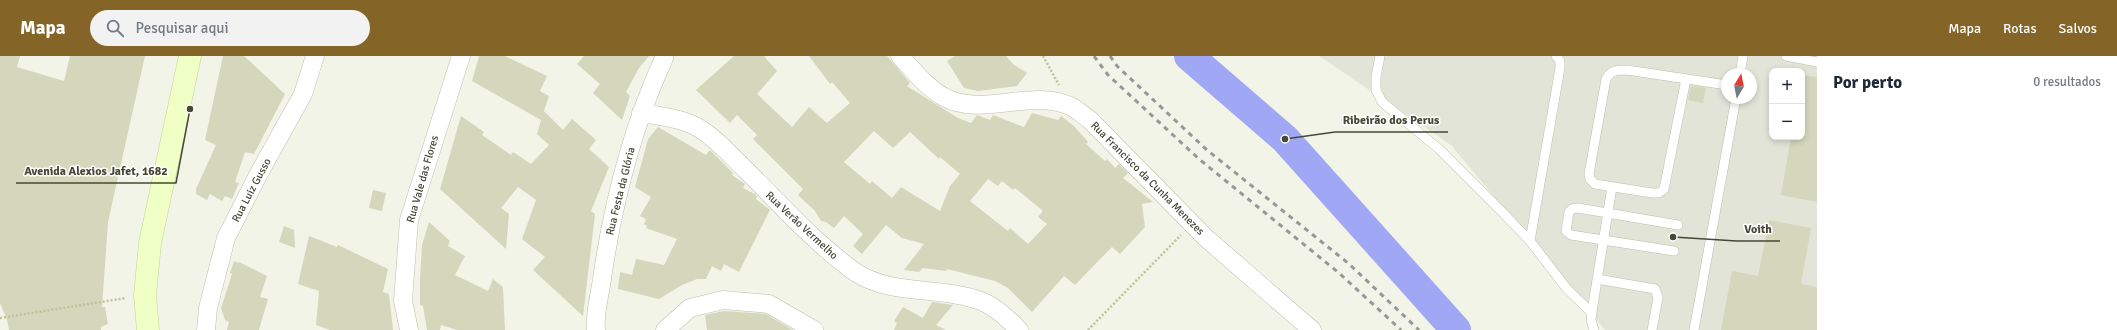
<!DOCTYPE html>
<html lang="pt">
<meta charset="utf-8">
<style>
body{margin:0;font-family:Signika,sans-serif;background:#f2f2f3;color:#1f2937}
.controls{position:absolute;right:12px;top:12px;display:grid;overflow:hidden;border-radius:8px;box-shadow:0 2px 6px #0003}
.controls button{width:36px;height:36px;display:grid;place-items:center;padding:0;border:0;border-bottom:1px solid #e0e1e3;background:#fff;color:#1f2937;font:20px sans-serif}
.compass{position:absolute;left:1721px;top:12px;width:36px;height:36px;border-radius:50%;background:#fff;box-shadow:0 2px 6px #0003;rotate:10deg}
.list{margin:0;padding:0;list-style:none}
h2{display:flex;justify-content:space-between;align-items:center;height:52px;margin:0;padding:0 16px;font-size:17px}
h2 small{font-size:13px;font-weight:400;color:#747a83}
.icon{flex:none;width:22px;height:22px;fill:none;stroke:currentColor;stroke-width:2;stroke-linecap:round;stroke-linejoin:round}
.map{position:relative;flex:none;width:1817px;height:274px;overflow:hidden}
header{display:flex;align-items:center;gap:24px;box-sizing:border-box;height:56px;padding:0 20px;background:#846427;color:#fff}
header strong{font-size:19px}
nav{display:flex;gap:22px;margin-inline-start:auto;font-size:14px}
.search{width:280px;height:36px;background:#f2f2f3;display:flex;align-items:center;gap:10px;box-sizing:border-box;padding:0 14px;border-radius:22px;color:#747a83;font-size:15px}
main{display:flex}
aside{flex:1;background:#fff}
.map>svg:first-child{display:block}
</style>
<header>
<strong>Mapa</strong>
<div class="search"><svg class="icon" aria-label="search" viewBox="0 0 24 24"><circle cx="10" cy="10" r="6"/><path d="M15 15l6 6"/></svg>Pesquisar aqui</div>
<nav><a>Mapa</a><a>Rotas</a><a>Salvos</a></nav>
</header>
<main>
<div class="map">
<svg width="1817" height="274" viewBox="0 0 1817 274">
<rect width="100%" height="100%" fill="#f2f4e7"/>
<path fill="#e3e4d8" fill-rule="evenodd" d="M1319,0H1817V274H1605L1451,89ZM1772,15H1802V81H1772ZM1727,18H1751V42H1727Z"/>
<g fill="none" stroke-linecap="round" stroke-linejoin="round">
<path stroke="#a0a7f4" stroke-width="30" d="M1189,0L1285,83L1456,274"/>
</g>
<path fill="#d4d7bb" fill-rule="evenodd" d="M0,0H20L17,11L64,25L70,0H145L108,166L102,251H105L108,268L101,271V274H9L7,264L0,247Z
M223,0H244L285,38L254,98L245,96L235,126L239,127L232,143L225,140L222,145L210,138L207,144L196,138V133L216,89L205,84Z
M479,0H505L547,20L540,35L549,40L544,55L563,74L572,63L596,84L589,93L609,111L591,155L595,158L583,260L533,214L545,201L522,183L536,144L518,131L501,152L509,158L506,193L440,133L461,60L484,76L482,79L511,99L513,96L531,108L549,89L537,78L541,64L472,25Z
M584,0H649L639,12L626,36L630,40L622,64L593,37L600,28L577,8Z
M734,0H764L777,15L757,38L792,71L809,51L827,67L850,47L832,26L830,28L809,0H887L910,27L907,30L958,62L971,67L977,59L990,64L993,59L1024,71L1032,57L1058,64L1061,60L1074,70L1088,86L1086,88L1105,105L1107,103L1115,112L1119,108L1128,117L1123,122L1153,146L1142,148L1145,171L1120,198L1112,191L1075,229L1064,220L1032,256L1008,232L995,225L947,213L946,215L923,212L919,216L904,214L924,188L902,182L886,169L862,198L853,190L863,178L844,160L834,172L826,166L821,165L815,155L798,139L803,133L753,83L757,79L737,59L730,67L696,34ZM874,75L893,92L910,76L939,103L940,101L960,118L950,130L940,155L901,131L892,142L872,125L870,128L844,106ZM988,123L998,130L1002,125L1013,134L1015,132L1043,155L1038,161L1047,168L1028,188L1010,172L1008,175L999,168L970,145Z
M955,0H1006L1013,8L1027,17L1017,30L978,35L964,32L947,5Z
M1802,19L1817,21V146L1781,139L1791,81H1802Z
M1691,30L1706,32L1703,47L1688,44Z
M658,71L706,99L710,94L733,117L732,119L745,128L743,132L755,138L757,140L756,143L770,154L739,216L724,208L721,215L712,210L706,223H697L682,229L659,243L618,233L620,216L632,219L636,203L664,209L677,183L646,172L647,170L644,168L646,163L640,160L651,141L635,131L648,83Z
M373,134L386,137L382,155L369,152Z
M1769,164L1811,172L1801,228L1817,231V274H1721L1732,215L1758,220Z
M429,166L450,185L448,190L465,200L455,219L488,235L493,223L503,231L505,274H457L441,269L440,274H427L423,250L420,249V223L422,189Z
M284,170L294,174L295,192L279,186Z
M309,180L337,191L338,189L388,213L383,236L389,238L393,274H330L316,269L319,235L298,228Z
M234,205L239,207V206L267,220L260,241L268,243L259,274H227L229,266L225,264L221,252L232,218L230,217Z
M932,246L953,249L936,269L946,274H894L897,267L894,265L903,251L923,262Z
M724,255L766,258L793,274H707L705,259Z"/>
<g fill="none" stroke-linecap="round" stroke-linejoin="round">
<g stroke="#bcc0a9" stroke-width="10">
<path id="lane" d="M1380,0L1376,21V34L1382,46L1439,93L1502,156L1530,185L1567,233L1592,257
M1786,0L1817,6
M1740,18L1743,0
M1686,23L1664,133L1659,137H1652L1595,128L1590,123L1589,118L1606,23C1611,14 1617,14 1627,14L1727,29
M1530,185L1560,12V5L1556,0
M1674,195L1571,179L1566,175L1569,156L1572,153L1578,152L1678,169
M1597,223L1655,233L1658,242L1652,274
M1594,274L1591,264L1593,249L1612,131
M1694,274L1736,42"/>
</g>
<g stroke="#bcc0a9" stroke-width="19">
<path id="street" d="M900,0C913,14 927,32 944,41C983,62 1030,32 1070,50C1077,53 1084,60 1090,64L1206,182L1312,274
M641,57C659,60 680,62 697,71C716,82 731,100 747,115C782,150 815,187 855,216C891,240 941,230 981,245C996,251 1008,263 1019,274
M206,274L208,252L226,182L257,121L303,38L315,0
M409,274L403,245L409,164L461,0
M596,274C594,258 600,239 602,223C613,146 632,72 664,2
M665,274L690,252L723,244L769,248L814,274"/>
</g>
<g stroke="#c4d492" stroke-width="23">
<path id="secondary" d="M148,274L145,239L150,187L190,0"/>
</g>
<path stroke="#bdc399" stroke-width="2.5" stroke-dasharray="2 2" stroke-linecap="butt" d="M1043,0L1059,29
M0,262L126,242
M1088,274L1181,179"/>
<use href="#lane" stroke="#fff" stroke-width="9"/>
<use href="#street" stroke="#fff" stroke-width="18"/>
<use href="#secondary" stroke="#f0ffc6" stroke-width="22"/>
<path stroke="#979797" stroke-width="3" stroke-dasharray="5 5" stroke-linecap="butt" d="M1094,0L1108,19L1199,103L1339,217L1401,274
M1110,0L1117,10L1207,94L1348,207L1419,274"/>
</g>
<g text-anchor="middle" stroke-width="3" stroke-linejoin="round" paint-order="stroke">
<g font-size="11" fill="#464835" stroke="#fff">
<text transform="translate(1148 122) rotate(45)" y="4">Rua Francisco da Cunha Menezes</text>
<text transform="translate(422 123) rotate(-74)" y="4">Rua Vale das Flores</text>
<text transform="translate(251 134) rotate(-62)" y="4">Rua Luiz Gusso</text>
<text transform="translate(620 135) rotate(-76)" y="4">Rua Festa da Glória</text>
<text transform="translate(802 169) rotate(43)" y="4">Rua Verão Vermelho</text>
</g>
</g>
<path fill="none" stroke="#464835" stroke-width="1.5" d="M1285 83L1335 76H1448M190 53L176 127H16M1673 181L1737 185H1780"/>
<g fill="#464835" stroke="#fff" stroke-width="1.5">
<circle cx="1285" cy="83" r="4"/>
<circle cx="190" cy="53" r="4"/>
<circle cx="1673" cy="181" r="4"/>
</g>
<g font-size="12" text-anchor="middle" font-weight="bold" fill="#464835" stroke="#fff" stroke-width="3" stroke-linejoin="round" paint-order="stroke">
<text x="1391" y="68">Ribeirão dos Perus</text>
<text x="96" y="119">Avenida Alexios Jafet, 1682</text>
<text x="1758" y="177">Voith</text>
</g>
</svg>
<div class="controls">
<button>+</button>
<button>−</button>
</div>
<svg class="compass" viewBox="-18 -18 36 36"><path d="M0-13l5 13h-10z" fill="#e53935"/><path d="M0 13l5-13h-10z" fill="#747a83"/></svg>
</div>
<aside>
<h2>Por perto<small>0 resultados</small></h2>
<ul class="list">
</ul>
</aside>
</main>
